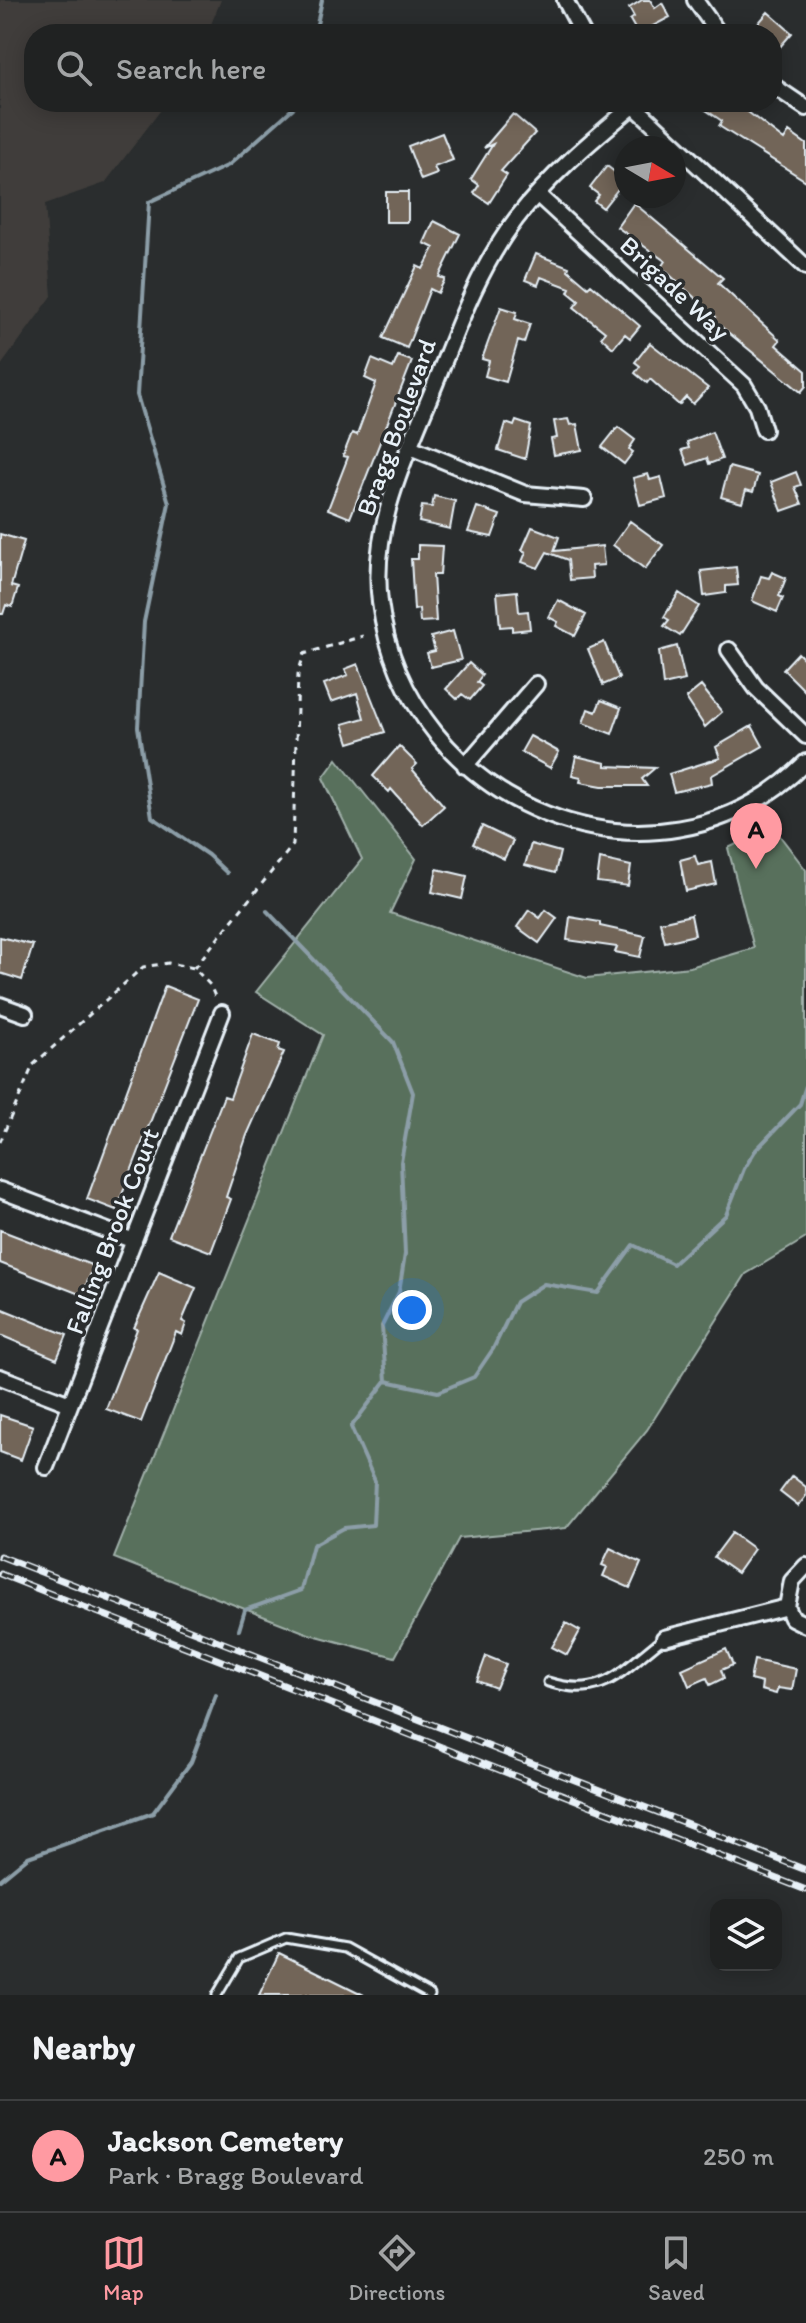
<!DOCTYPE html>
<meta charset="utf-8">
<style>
body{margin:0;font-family:Itim,sans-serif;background:#282a2a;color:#f1f3f6}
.controls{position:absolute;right:24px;bottom:24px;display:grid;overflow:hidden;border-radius:16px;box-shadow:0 4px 20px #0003}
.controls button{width:72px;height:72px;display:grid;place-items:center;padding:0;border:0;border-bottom:2px solid #3d3f40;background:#202222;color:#f1f3f6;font:40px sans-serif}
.compass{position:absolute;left:614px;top:136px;width:72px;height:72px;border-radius:50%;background:#202222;box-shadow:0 4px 20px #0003;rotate:100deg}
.you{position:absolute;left:412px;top:1310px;width:28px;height:28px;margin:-20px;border:6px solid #fff;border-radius:50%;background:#1a73e8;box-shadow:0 0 0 12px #1a73e833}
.badge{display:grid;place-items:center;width:52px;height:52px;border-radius:50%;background:#ff9aa2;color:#111;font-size:26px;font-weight:700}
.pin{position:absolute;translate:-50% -66px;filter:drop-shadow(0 2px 4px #0008)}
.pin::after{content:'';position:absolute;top:42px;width:28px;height:24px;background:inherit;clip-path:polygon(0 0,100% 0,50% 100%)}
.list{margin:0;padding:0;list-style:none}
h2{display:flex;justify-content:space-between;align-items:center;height:104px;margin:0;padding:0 32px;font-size:34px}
h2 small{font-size:26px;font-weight:400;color:#a2a4a5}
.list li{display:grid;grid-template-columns:52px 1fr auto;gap:24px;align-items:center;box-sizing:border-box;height:112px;padding:0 32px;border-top:2px solid #3d3f40}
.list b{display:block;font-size:30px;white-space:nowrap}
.list p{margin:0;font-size:26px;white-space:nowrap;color:#a2a4a5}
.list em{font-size:26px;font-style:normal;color:#a2a4a5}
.icon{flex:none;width:44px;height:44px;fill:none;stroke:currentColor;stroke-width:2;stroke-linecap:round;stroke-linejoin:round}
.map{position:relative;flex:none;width:806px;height:1995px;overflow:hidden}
.search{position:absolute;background:#202222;box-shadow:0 4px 20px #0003;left:24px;right:24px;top:24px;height:88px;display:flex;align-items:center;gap:20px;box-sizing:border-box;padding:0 28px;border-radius:32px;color:#a2a4a5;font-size:30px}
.sheet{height:216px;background:#202222}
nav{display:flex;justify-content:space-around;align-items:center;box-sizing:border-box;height:112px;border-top:2px solid #3d3f40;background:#202222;font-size:22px;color:#a2a4a5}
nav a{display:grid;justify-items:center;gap:4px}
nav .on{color:#ff9aa2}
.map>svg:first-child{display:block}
</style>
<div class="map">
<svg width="806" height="1995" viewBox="0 0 806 1995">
<rect width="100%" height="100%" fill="#2a2d2e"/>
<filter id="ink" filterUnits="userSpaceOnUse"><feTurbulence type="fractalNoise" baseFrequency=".0125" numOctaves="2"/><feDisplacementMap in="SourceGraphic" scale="16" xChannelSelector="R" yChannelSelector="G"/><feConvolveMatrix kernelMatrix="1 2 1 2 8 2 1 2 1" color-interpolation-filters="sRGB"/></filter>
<g filter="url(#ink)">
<path fill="#403e3b" d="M0,0H221L207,34H34V102H167L105,183L45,204L52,296L0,367Z"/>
<path fill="#59705c" stroke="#a0b0aa" stroke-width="2" d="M337,759L416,859L390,913L587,978L690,967L754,948L728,848L773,827L806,870V1238L746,1274L647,1430L566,1528L459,1538L395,1657L309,1634L114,1558L323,1035L256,992L362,859L323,778Z"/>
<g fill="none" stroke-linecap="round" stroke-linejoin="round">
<path stroke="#8c9ea8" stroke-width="4" d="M315,34L322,0
M227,873L208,855L152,817L138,727L144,622L169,503L137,395L149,202L229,165L300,102
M386,1381L438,1392L474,1377L493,1349L516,1302L544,1284L598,1293L633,1245L673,1264L726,1215L744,1169L755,1151L800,1104L806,1086
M239,1630L245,1610L301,1590L313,1545L344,1528L373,1525L375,1481L351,1427L386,1381L382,1326L399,1292L405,1254L401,1162L413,1093L393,1042L267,911
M0,1880L28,1857L153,1813L191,1762L216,1695"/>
</g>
<path fill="#726558" stroke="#e8f1f8" stroke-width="2" d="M642,0H650L655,8L662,3L670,17L638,34L630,20L634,17L629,8Z
M768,12L792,33L772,56V34H765L756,26Z
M694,102H735L784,140L789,132L806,144V181L719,126L722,121Z
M513,114L535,133L501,171L507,175L489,203L474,193L479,185L471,179L493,144L484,148Z
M442,133L453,160L434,167L437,174L421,180L408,146Z
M607,166L625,180L603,208L594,201L599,195L590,188Z
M386,192H408V222H386Z
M634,203L723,278L718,283L780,340L776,345L806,371V386L801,392L713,320L716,317L661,267L665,261L617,227Z
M434,221L460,234L439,277L445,279L438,293L430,289L407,348L383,338L417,266L423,269L434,248L424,243Z
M536,254L569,267L568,270L588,287L591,284L640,326L630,338L625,334L613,348L601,337L605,332L574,307L579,301L568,292L570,288L541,277L538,285L525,280Z
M501,307L517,312L515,319L530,324L524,343L518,341L506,382L485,376L489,361L482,359Z
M650,343L708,388L693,404L686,397L679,405L650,379L647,383L635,373L640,366L635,362Z
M398,356L412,361L350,518L328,509L348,457L343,456L352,433L357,435L376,383L365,378L372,359L393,368Z
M568,419L570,425L577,424L582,450L554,455L551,439L557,438L554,421Z
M516,421L531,426L525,459L498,450L506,423L514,426Z
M618,427L635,440L629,449L633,452L624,464L602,447Z
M712,432L722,459L709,464L707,458L688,465L682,450L689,448L687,442Z
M729,467L758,475L753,492L746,490L742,503L721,497Z
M796,472L801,485L795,487L802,504L782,511L771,482Z
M648,474L650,480L661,477L666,498L640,505L633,478Z
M434,496L455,501L450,529L419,522L422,506L432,507Z
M477,507L500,515L492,537L468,532Z
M630,521L663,545L645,569L613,545Z
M532,527L559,537L554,551L602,546L604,565L591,566L592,578L570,580L568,560L547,552L538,568L522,562L526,552L522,550Z
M0,534L24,541L11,586L18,588L12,607L6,605L3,614H0Z
M418,545L442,546L440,575H433L436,621L420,622L419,609L414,610L411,559H418Z
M736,567L738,585L726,586V593L704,596L701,571Z
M772,572L786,578L779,596L783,598L777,612L752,601L761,576L769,578Z
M517,591L519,612L528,611L530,629L512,631V626L500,627L497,593Z
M679,593L699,606L680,636L664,626L669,620L664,617Z
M558,600L586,615L575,636L556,626L558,622L549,617Z
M453,631L461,660L431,667L427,653L435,651L431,637Z
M604,642L619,678L603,685L588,649Z
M677,646L685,680L663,685L659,651Z
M798,653L806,661V692L783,669Z
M469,663L482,675L477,682L482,686L470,700L462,694L457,699L446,689Z
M358,664L385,732L349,743L343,724L364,718L357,693L331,702L324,684L348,675L345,669Z
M701,686L722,712L705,727L686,698Z
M601,700L621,708L612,734L583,723L588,709L596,712Z
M752,726L763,746L711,776L712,783L674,792L669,774L720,758L716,747Z
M530,736L559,752L550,768L521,752Z
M399,746L417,764L412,769L444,806L423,825L391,789L389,792L373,776Z
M576,756L606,763V766L655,768L642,779L647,786H602L580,782L581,777L572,775Z
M482,826L513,841L504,859L473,844Z
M531,844L560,852L555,873L525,865Z
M695,856L698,865L712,862L716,884L686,891L680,860Z
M600,859L631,866L628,886L597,882Z
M437,869L467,876L462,899L432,892Z
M529,910L540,918L546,910L557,918L539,943L517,927Z
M691,915L695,935L665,942L660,922Z
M570,917L600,922V926L645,936L640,957L615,952L617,947L567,940Z
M0,937L33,945L22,980L0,973Z
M165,986L198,999L116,1210L87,1199Z
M253,1034L280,1044L278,1050L284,1052L247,1135L226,1197L231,1199L211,1252L169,1236L224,1096L230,1098Z
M0,1230L94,1266L82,1295L0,1263Z
M159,1272L196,1288L182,1321L186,1323L182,1335L176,1332L141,1422L106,1409L137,1329L134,1328Z
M0,1308L67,1335L57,1359L0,1335Z
M0,1415L33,1426L21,1460L0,1452Z
M792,1476L806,1487V1496L798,1506L780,1492Z
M732,1533L754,1549L737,1573L714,1557Z
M610,1548L641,1563L630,1588L603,1576L607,1567L602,1565Z
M566,1623L580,1631L567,1655L552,1647Z
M726,1649L733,1665L721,1670L724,1678L710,1685L707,1678L689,1686L682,1669Z
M486,1656L506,1664L496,1688L477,1681Z
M754,1660L796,1669L792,1690L778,1688L776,1694L761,1690L762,1683L750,1680Z
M279,1953L364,1995H259Z"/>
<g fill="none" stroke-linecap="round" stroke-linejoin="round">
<g stroke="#e8f1f8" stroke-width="13">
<path id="lane" d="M548,1682C606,1700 622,1669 664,1638
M217,1995L239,1958L286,1938L345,1948L430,1995"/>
</g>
<g stroke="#e8f1f8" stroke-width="20">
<path id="street" d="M565,0L583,34
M695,0L719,34
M772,85L806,108
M630,102L806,267
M633,106C591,141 549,176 516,219C479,268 458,326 436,382C408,452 370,525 380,602C405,805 656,911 806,762
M537,194L744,385L757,407L764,430
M410,447L525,494L584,499
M729,650L756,688L806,736
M465,766L536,684
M0,1005L25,1014
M0,1190L134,1241
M0,1377L70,1404
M46,1467L222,1013
M787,1607L792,1581L806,1566
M664,1638L787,1607L792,1618L806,1625"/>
</g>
<path stroke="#e8f1f8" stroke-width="3" stroke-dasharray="6 6" stroke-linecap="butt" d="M194,968L293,845L298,674L304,654L363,636
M0,1142L33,1065L143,967L168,963L194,968L210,985L217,1001"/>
<use href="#lane" stroke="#2a2d2e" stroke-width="7"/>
<use href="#street" stroke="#2a2d2e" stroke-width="14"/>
<g stroke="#e8f1f8" stroke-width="7">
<path id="rail" d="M0,1556L806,1870
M0,1574L806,1890"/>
</g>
<use href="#rail" stroke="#2a2d2e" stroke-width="4" stroke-dasharray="12" stroke-linecap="butt"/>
</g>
</g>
<g text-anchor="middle" stroke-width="7" stroke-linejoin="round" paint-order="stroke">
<g font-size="26" fill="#e8f1f8" stroke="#2a2d2e">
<text transform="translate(675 288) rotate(43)" y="9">Brigade Way</text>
<text transform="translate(396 427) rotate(-70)" y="9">Bragg Boulevard</text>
<text transform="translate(112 1231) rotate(-69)" y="9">Falling Brook Court</text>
</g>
</g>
</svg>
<div class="controls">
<button><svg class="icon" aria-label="layers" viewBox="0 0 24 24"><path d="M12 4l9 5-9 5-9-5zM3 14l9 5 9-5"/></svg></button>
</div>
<svg class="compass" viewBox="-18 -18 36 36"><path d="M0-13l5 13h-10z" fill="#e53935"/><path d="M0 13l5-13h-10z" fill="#a2a4a5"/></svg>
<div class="you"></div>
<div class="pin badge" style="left:756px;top:869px">A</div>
<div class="search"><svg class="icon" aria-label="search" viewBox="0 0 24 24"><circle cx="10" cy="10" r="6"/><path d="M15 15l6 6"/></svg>Search here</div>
</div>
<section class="sheet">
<h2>Nearby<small></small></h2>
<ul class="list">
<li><span class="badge">A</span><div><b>Jackson Cemetery</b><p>Park · Bragg Boulevard</p></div><em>250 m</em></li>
</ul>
</section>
<nav>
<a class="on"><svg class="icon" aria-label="map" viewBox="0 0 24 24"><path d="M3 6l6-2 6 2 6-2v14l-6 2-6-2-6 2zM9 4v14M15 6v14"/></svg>Map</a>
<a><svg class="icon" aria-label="directions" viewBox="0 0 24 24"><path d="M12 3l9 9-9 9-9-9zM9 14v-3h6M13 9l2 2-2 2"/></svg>Directions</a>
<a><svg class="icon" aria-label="saved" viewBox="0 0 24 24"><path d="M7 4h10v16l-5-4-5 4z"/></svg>Saved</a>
</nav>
